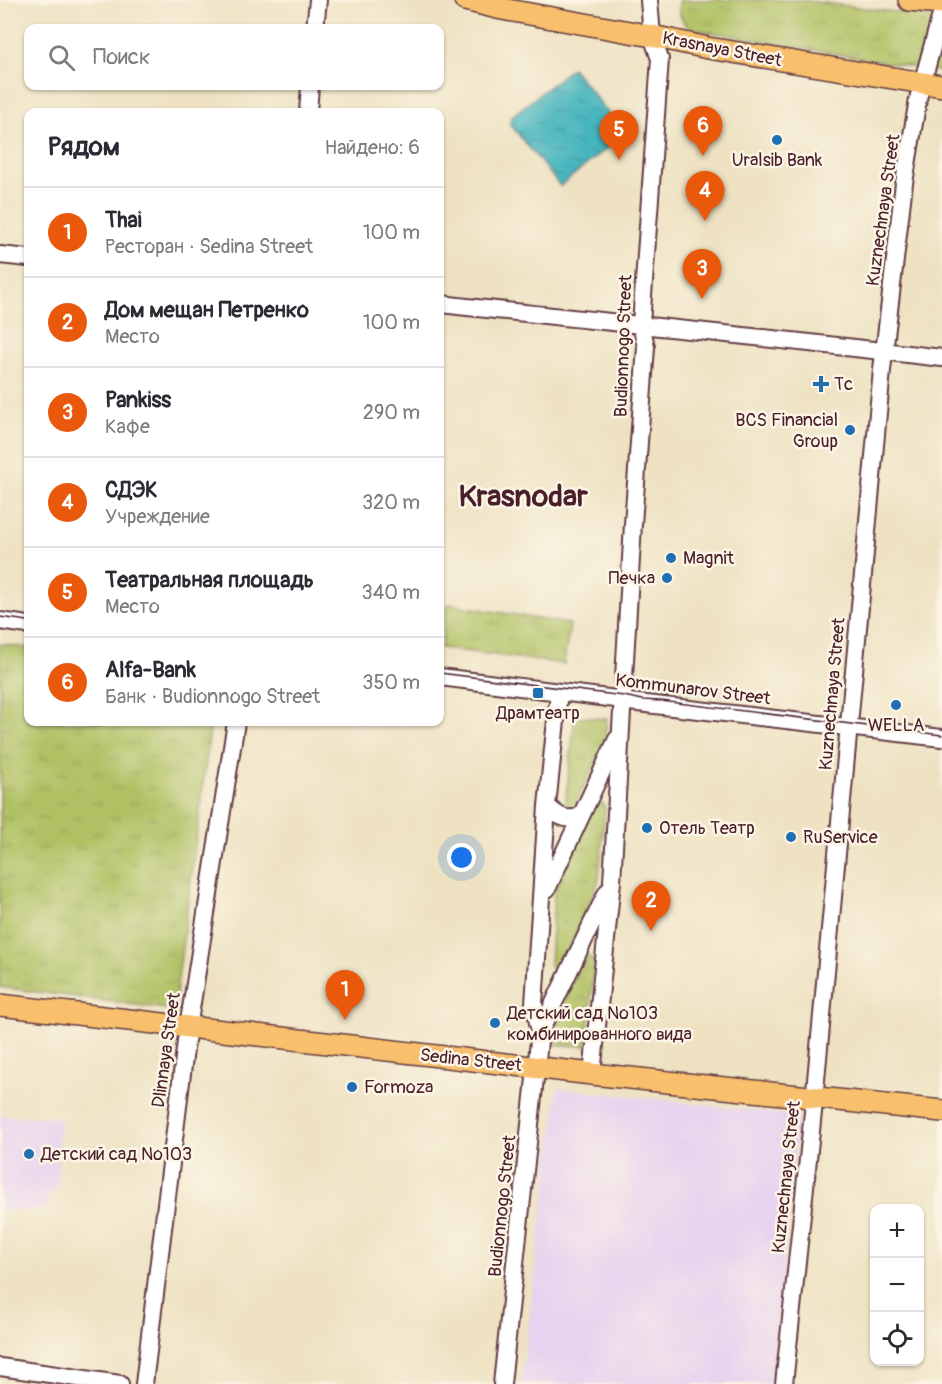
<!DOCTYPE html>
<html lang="ru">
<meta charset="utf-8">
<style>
body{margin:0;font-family:Pangolin,sans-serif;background:#f2f2f3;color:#2b2b33}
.controls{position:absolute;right:18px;bottom:18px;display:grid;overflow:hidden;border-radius:12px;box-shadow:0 2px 4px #0004}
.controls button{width:54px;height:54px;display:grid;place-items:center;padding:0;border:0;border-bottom:2px solid #e1e1e2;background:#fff;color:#2b2b33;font:30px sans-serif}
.you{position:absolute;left:462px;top:858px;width:21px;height:21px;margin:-15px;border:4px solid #fff;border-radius:50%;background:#1a73e8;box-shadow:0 0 0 9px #1a73e833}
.badge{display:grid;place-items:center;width:39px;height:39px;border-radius:50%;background:#ea580c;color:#fff;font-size:20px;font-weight:700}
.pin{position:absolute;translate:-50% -50px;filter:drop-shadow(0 2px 3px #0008)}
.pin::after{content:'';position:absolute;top:32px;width:21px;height:18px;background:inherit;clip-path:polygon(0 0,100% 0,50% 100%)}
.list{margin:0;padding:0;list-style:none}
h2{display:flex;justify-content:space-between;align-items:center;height:78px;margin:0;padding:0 24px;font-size:26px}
h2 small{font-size:20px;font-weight:400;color:#7c7c81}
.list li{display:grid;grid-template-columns:39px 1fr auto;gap:18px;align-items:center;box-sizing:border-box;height:90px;padding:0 24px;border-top:2px solid #e1e1e2}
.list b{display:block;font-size:22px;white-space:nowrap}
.list p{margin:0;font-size:20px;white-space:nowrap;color:#7c7c81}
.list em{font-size:20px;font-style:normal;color:#7c7c81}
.icon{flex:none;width:33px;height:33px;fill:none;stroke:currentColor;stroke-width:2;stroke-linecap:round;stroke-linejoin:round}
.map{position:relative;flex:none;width:942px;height:1384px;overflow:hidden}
.search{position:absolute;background:#fff;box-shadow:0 2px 4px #0004;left:24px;top:24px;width:420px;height:66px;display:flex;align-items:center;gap:15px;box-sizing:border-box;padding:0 21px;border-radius:12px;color:#7c7c81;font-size:22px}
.panel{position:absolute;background:#fff;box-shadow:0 2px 4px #0004;left:24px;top:108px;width:420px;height:618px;border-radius:12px}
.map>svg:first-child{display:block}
</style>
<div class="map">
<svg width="942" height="1384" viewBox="0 0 942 1384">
<defs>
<pattern id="grass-tufts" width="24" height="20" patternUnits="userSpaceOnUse" patternTransform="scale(1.5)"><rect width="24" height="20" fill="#b0c164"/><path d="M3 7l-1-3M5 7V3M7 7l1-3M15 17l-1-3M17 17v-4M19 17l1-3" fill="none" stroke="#99a557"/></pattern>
<pattern id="water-ripples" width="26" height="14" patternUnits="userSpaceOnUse" patternTransform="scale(1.5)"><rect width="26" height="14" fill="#46b5be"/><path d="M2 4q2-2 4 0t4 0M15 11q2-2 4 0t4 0" fill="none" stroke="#3c939b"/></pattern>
</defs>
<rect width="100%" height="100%" fill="#fcf5e5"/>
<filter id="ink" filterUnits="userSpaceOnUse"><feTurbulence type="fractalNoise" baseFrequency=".0167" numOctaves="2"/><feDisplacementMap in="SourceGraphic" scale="12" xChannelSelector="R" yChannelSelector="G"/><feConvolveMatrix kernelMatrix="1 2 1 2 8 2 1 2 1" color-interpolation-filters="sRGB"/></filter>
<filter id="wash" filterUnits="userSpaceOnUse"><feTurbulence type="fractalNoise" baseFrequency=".008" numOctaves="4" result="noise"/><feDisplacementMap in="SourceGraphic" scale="24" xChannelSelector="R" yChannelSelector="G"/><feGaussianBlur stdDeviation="1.35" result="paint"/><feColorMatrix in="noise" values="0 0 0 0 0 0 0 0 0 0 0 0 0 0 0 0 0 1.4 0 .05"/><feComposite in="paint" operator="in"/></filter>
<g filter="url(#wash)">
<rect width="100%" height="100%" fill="#eee2c2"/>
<path fill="#e7d2ef" d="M558,1088L799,1116L772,1384H521Z
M0,1116L60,1117L57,1191H49L47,1209L0,1211Z"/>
<path fill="url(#grass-tufts)" stroke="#7d7048" stroke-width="1.5" d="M680,0H801L942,18V72L692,29C681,22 677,13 680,0Z
M449,604L570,624L564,664L441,648L446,610Z
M0,644L28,648V722H211L174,1010L0,987Z
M575,716L607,719L604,744L574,808L570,810L565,806Z
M602,803L604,804L605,811L599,880L562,965L558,969L554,970L550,965L554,893L595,804Z
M587,957H591L594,962L587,1046L556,1045L559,1014L583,958Z"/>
<path fill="url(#water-ripples)" stroke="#486a74" stroke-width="1.5" d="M572,68L625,134L560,186L510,124L511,117Z"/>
</g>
<g filter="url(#ink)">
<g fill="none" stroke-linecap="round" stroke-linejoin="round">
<g stroke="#633c42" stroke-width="20">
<path id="minor" d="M315,28L318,0
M308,112L310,86
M0,255L28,258
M440,304C607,322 775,338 942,358
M0,621L28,625
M440,677L624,700L629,702L942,738
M547,806C558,816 566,822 580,816
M547,889L617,739
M540,1032L607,892
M592,1074L612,882L633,524L646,347L641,324L660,59L652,36L649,0
M0,1367L120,1384
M144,1384L186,1041L236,722
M502,1384L540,1032L534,1004L547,806L559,692
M784,1384L813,1112L882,370L904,183L918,99L942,11"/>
</g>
<g stroke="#633c42" stroke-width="24">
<path id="major" d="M465,0L502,9L652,36L708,48L942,86
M909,0L942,3
M0,1005L592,1074L942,1111"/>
</g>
<use href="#minor" stroke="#fff" stroke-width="16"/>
<use href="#major" stroke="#f8bf6c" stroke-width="21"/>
<path stroke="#4a1f2b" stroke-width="1.5" d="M0,617L28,621
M440,673L624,696L642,700L661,701L942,735"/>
</g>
</g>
<g fill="#1f6fb2" stroke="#fcf5e5" stroke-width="2">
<circle cx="777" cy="140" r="6"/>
<path d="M818 375h6v6h6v6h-6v6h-6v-6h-6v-6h6z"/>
<circle cx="850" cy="430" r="6"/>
<circle cx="671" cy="558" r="6"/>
<circle cx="667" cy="578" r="6"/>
<rect x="532" y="687" width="12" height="12" rx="3"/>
<circle cx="896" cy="705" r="6"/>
<circle cx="647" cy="828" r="6"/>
<circle cx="791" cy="837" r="6"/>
<circle cx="495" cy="1023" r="6"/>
<circle cx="352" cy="1087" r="6"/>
<circle cx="29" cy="1154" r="6"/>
</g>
<g text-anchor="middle" stroke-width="5" stroke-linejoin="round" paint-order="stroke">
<g font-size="18" fill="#4a1f2b" stroke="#fcf5e5">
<text transform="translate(722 49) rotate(11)" y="6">Krasnaya Street</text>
<text transform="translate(883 210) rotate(-82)" y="6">Kuznechnaya Street</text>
<text transform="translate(623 346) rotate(-88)" y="6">Budionnogo Street</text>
<text transform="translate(693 689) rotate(7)" y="6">Kommunarov Street</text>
<text transform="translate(832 694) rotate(-85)" y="6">Kuznechnaya Street</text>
<text transform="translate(166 1050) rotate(-82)" y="6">Dlinnaya Street</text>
<text transform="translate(471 1060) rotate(6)" y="6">Sedina Street</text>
<text transform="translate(786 1177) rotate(-84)" y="6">Kuznechnaya Street</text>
<text transform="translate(502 1206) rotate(-84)" y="6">Budionnogo Street</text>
</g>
<g font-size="18" fill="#4a1f2b" stroke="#fcf5e5" text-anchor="start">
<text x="777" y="166" text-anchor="middle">Uralsib Bank</text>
<text x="834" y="390">Тс</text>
<text x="838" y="426" text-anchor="end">BCS Financial<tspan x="838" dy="21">Group</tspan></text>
<text x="683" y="564">Magnit</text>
<text x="655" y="584" text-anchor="end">Печка</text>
<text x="538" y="719" text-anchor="middle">Драмтеатр</text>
<text x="896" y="731" text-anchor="middle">WELLA</text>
<text x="659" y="834">Отель Театр</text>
<text x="803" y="843">RuService</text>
<text x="507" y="1019">Детский сад №103<tspan x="507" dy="21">комбинированного вида</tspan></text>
<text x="364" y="1093">Formoza</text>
<text x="41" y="1160">Детский сад №103</text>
</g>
<g font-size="30" font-weight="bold" fill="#4a1f2b" stroke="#fcf5e5">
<text x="523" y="506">Krasnodar</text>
</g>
</g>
</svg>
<div class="controls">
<button>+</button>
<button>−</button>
<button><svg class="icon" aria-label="locate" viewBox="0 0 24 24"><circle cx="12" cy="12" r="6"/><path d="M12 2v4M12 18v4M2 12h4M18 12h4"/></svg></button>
</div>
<div class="you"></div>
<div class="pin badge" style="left:345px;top:1020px">1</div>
<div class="pin badge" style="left:651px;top:931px">2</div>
<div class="pin badge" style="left:702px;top:299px">3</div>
<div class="pin badge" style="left:705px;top:221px">4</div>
<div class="pin badge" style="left:619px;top:160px">5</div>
<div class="pin badge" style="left:703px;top:156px">6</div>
<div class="search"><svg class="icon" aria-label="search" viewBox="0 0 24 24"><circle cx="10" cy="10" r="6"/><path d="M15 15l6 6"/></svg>Поиск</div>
<section class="panel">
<h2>Рядом<small>Найдено: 6</small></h2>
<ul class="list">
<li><span class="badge">1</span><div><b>Thai</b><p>Ресторан · Sedina Street</p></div><em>100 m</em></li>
<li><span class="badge">2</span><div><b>Дом мещан Петренко</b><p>Место</p></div><em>100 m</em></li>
<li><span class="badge">3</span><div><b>Pankiss</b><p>Кафе</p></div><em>290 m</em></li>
<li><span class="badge">4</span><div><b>СДЭК</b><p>Учреждение</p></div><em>320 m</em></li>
<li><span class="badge">5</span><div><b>Театральная площадь</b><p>Место</p></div><em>340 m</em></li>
<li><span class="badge">6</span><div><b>Alfa-Bank</b><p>Банк · Budionnogo Street</p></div><em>350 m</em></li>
</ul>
</section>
</div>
